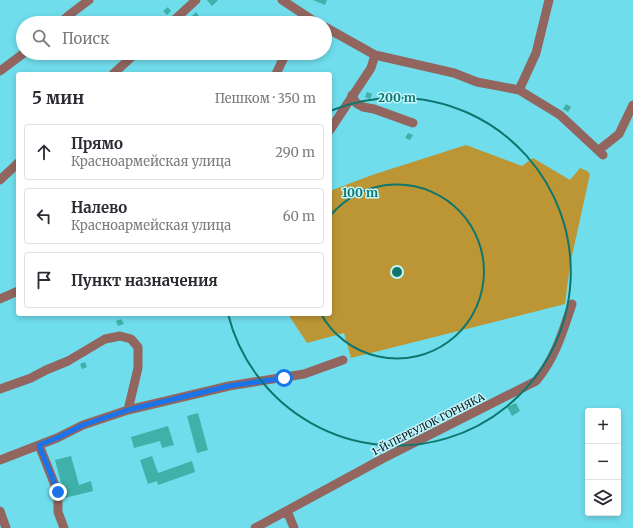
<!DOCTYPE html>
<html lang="ru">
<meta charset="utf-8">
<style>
body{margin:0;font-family:Merriweather,serif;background:#f2f2f3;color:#2b2b33}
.controls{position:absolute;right:12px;bottom:12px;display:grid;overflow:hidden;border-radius:4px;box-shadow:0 2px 6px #0003}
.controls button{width:36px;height:36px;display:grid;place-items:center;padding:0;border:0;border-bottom:1px solid #e1e1e2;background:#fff;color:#2b2b33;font:20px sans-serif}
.stop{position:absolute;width:12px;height:12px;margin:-9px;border:3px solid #1a73e8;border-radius:50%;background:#fff}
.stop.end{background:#1a73e8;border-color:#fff;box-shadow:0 1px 4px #0008}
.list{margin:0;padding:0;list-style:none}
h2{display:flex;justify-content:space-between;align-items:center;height:52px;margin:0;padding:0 16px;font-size:17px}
h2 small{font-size:13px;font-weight:400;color:#7c7c81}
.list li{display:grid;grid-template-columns:26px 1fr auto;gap:12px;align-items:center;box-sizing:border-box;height:56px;margin:0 8px 8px;padding:0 8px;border:1px solid #e1e1e2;border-radius:4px}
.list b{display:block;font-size:15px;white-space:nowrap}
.list p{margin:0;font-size:13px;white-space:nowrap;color:#7c7c81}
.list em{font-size:13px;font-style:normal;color:#7c7c81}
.icon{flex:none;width:22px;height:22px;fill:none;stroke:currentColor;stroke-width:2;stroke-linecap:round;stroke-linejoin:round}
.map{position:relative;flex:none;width:633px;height:528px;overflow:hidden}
.search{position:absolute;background:#fff;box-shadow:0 2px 6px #0003;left:16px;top:16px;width:316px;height:44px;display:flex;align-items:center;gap:10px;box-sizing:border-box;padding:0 14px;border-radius:22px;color:#7c7c81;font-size:15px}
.panel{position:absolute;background:#fff;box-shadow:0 2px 6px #0003;left:16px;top:72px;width:316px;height:244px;border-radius:4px}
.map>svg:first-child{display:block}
</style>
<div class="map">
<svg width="633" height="528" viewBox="0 0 633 528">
<rect width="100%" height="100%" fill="#70ddec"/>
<path fill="#bc9635" d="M466,145L522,166L533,158L570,180L580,168L587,171L590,174L570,265L565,304L351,358L344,333L307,343L288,314H330V191L372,175Z"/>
<path fill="#3fb1a8" d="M207,0H218L212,6Z
M313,0H327L325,5Z
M168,7L171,11L167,15L163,11Z
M196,12L199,16L195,20L192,16Z
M367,92L372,94L370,99L365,97Z
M566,104L571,107L568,112L563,109Z
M408,133L413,135L410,140L405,138Z
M121,319L124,324L118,326L116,321Z
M85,362L87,367L82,369L80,364Z
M516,403L520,411L512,416L507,407Z
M198,413L208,450L197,453L187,416Z
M168,426L174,445L162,448L160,441L134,448L131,437Z
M71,456L79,485L91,481L93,491L65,498L55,460Z
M152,456L158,473L192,461L195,472L158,485L157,481L148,484L140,460Z"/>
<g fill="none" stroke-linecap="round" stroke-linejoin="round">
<path stroke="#92655f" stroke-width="9" d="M282,0L317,23
M60,23L69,15L89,0
M171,23L196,0
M325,27L375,55L454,73L477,82L519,90L560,115L603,155
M0,71L24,53
M113,74L136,53
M276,74L286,53
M519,90L536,53L549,0
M352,95L356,103L363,107L374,109L413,123
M330,130L371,68L375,55
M599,150L619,134L633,105
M0,180L18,163
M0,299L18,291
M0,389L31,378L46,370L68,361L105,339L120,336L131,339L138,347V368L128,410
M39,445L58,493V512L64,528
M0,460L57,438L83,425L128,410L229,386L304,374L343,360
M0,511L6,528
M287,511L294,528
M255,528L382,459L536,381C555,359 563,331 572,304"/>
</g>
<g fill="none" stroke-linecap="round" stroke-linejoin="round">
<path stroke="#1a73e8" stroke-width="5" d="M58,492L39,445L57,438L83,425L128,410L229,386L284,378"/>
</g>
<g fill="none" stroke="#0f766e" stroke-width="2">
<path d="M330 216A87 87 0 1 1 321 314"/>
<path d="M330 111A174 174 0 1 1 228 314"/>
</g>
<g text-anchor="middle" stroke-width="3" stroke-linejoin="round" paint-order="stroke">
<g font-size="10" fill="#001115" stroke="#c4f5fc">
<text transform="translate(428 424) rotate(-27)" y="4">1-Й ПЕРЕУЛОК ГОРНЯКА</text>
</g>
</g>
<circle cx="397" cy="272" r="6" fill="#0f766e" stroke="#c4f5fc" stroke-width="2"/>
<g font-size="12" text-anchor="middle" font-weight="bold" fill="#0f766e" stroke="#c4f5fc" stroke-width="3" stroke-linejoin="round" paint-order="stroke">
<text x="397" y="102">200 m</text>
<text x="360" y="197">100 m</text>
</g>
</svg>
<div class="controls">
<button>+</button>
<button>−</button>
<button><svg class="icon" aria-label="layers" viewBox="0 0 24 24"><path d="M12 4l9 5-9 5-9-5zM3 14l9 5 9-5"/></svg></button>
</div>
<div class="stop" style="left:284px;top:378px"></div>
<div class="stop end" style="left:58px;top:492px"></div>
<div class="search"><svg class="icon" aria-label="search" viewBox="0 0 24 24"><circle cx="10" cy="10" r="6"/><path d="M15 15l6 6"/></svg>Поиск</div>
<section class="panel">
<h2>5 мин<small>Пешком · 350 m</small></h2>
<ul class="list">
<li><svg class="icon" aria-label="ahead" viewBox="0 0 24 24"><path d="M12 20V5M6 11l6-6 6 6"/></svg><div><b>Прямо</b><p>Красноармейская улица</p></div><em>290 m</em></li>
<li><svg class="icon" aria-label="left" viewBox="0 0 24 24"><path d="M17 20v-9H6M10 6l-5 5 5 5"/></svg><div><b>Налево</b><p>Красноармейская улица</p></div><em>60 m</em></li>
<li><svg class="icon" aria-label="arrive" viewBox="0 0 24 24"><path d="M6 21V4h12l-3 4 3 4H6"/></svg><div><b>Пункт назначения</b></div></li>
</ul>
</section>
</div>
